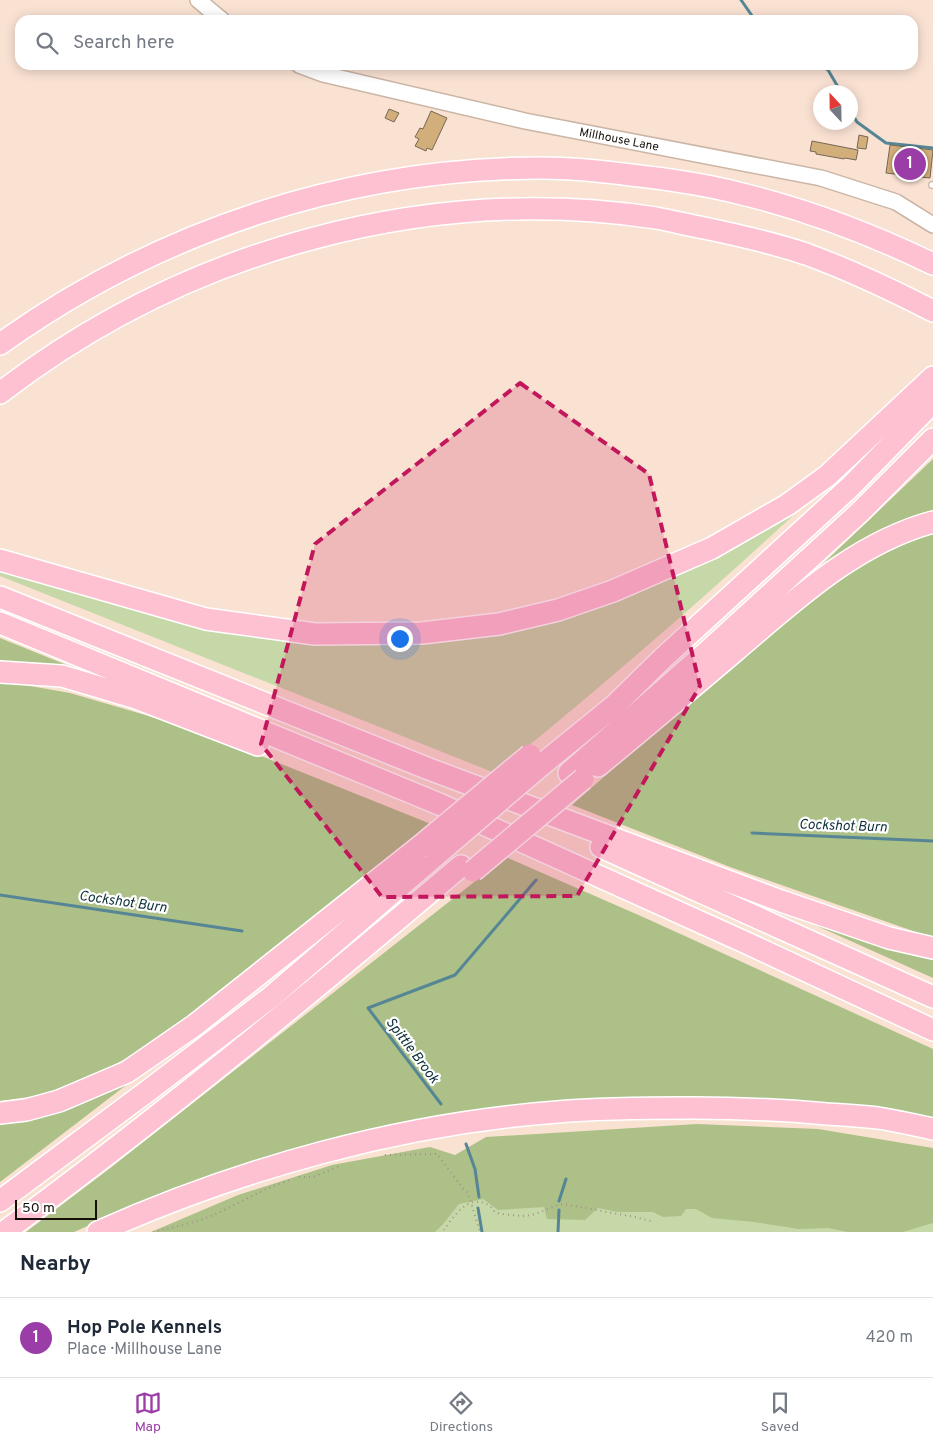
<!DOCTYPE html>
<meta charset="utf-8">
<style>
body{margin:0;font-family:Overpass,sans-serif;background:#f6f6f7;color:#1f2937}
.compass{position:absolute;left:813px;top:85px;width:45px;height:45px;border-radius:50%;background:#fff;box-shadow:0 2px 12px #0003;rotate:338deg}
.scale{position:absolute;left:15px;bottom:12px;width:82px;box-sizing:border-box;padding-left:5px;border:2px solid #17100a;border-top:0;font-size:14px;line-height:18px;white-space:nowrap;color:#17100a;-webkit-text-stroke:4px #fff;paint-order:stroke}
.you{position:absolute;left:399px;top:638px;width:18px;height:18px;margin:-12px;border:4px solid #fff;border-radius:50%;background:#1a73e8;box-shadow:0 0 0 8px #1a73e833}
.badge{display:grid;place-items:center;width:32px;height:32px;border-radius:50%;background:#9b3da6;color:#fff;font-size:16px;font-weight:700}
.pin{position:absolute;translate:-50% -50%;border:2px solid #fff;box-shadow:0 1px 5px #0006}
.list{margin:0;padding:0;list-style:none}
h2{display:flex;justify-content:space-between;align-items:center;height:65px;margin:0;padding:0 20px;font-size:21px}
h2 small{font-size:16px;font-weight:400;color:#747a83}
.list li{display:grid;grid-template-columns:32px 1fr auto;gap:15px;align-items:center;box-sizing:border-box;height:80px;padding:0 20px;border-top:1px solid #e0e1e3}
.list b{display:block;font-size:19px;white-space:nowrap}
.list p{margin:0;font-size:16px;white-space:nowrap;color:#747a83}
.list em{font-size:16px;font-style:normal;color:#747a83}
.icon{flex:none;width:28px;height:28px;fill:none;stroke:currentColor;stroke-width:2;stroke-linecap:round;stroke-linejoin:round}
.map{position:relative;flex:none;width:933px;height:1232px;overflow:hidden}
.search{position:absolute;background:#fff;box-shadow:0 2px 12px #0003;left:15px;right:15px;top:15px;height:55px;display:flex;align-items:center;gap:12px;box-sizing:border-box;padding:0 18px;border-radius:15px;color:#747a83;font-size:19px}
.sheet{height:145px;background:#fff}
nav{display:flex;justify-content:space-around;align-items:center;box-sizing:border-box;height:70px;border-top:1px solid #e0e1e3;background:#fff;font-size:14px;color:#747a83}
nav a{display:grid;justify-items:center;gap:2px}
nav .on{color:#9b3da6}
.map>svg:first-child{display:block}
</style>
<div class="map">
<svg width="933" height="1232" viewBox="0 0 933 1232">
<rect width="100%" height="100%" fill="#fae2d3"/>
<path fill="#c6d8a8" d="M825,486C718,586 609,681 495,773L0,576V565L246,631L550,618Z
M680,1174L933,1195V1232H268L392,1200Z"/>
<path fill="#acc088" d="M933,459V511L904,520L885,529L804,582Z
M933,532V938L730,867L572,805C633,751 693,698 756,647C789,620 821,589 858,567C881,552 907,542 933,532Z
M0,638L79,670L0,663Z
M0,684H19L70,693L176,724L244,749L431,824L299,933L146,1048L110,1067L74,1084L35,1096L0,1101Z
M506,857L643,917L933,1049V1120L738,1099L689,1096L638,1097L536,1104L108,1217L74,1232H26L109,1169Z
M766,903L933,958V978Z
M123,1083L125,1086L0,1182V1121Z
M697,1124L818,1129L933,1148V1223L903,1232H848L828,1228L799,1229L754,1222L712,1218L696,1209H686L681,1216L663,1217L653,1212H618L598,1208L585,1220L547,1219L544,1207L498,1210L483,1199L459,1204L444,1223L435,1232H151L238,1195L332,1165L430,1147L455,1155L486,1137Z"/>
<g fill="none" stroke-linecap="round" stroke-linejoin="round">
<path stroke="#568695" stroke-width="3" d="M741,0L755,20
M819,65L828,70L841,92
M850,110L857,122L886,143L933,148
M752,833L933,841
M0,895L242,931
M441,1104L368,1008L455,975L536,880
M466,1144L475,1169L479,1197
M559,1201L566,1179
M478,1208L482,1232
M558,1232L559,1210"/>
</g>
<path fill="#d2ae7b" stroke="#756754" d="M389,109L399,113L394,122L385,118Z
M431,111L447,118L432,150L427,148L426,151L415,146L419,139L415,137L420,128L423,129Z
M859,135L868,137L866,149L857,148Z
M812,141L858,150L856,160L845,158L844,159L816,154V152L810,151Z
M890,145L933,150L930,178L886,173Z"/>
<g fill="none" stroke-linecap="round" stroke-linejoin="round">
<g stroke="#cbb5a5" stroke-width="8">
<path id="service" d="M932,185H933"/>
</g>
<g stroke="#cbb5a5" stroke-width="18">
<g id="tertiary">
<path d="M198,0L222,20"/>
<path id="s1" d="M299,65L323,74L525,121L821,178L896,202L933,225"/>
</g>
</g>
<g stroke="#fff" stroke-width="24">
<path id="motorway" d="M0,344C158,231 347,168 542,168C572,168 601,171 631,175C667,179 703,184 738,193C805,209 871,234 933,264
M0,393C184,251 425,183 656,218C672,221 688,225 704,228C738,235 773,243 806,254C850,270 892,290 933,311
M0,560L206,619L315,634L422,633L499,624L558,610L613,591L712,548L787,505L827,476L933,377
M0,597L429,769L781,901L889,938L933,948
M0,623L439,804L751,945L933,1030
M0,672L62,676L136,698L258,745
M545,762L614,706L663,658L850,487L933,402
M598,766C644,728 689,690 735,651C794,601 855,543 933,522
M569,773L707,652L860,512L933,439
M601,847L933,997
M0,1113L26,1110L59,1101L127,1072L195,1025L418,848
M0,1201L149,1090L271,997L436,855
M4,1232C161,1117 312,992 461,866
M98,1232C242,1168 399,1124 557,1112C602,1108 648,1108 694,1108C739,1108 782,1110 827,1114C844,1115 861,1116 878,1118C897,1121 915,1125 933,1129"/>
</g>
<path stroke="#a39286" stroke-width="2" stroke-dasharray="1 4" stroke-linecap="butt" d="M385,1155L437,1154L464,1190L468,1193L480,1232
M299,1177H313L340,1166
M444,1230C455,1215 469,1192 490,1206C492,1208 493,1210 495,1212C501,1215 515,1215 522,1216C537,1216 548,1207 563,1204L635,1217L651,1221
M153,1232C175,1227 199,1222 220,1212C243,1201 265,1188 290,1180"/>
<use href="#service" stroke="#fff" stroke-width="5.5"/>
<use href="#tertiary" stroke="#fff" stroke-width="15"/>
<use href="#motorway" stroke="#fdc1d2" stroke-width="21"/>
<g stroke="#fff" stroke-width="24" stroke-linecap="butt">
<path id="motorway-bridge" d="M418,848L530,755
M436,855L545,762
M473,871L583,779"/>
</g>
<use href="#motorway-bridge" stroke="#fdc1d2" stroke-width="21"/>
</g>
<path fill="#c2185b" fill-opacity="0.2" stroke="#c2185b" stroke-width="4" stroke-dasharray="10 6" stroke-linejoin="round" d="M520,383L649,474L700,686L577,896L382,897L261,744L315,544Z"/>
<g text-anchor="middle" stroke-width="4.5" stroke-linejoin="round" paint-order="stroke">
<g font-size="12" fill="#17100a" stroke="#fff">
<text dy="4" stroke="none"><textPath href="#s1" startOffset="329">Millhouse Lane</textPath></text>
</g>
<g font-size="14" font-style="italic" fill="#0b2e38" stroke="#fff">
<text transform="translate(843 825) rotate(2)" y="5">Cockshot Burn</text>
<text transform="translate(123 901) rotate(8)" y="5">Cockshot Burn</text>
<text transform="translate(413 1050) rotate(53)" y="5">Spittle Brook</text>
</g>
</g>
</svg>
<svg class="compass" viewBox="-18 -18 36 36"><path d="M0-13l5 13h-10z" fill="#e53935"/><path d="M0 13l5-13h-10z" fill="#747a83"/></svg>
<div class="scale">50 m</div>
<div class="you"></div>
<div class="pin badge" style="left:910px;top:164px">1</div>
<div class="search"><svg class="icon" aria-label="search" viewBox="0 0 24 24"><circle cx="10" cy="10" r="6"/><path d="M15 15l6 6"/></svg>Search here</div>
</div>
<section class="sheet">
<h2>Nearby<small></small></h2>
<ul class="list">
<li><span class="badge">1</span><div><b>Hop Pole Kennels</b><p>Place · Millhouse Lane</p></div><em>420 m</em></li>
</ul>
</section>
<nav>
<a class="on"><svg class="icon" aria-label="map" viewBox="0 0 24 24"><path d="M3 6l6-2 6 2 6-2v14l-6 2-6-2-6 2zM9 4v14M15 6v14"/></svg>Map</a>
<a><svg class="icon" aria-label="directions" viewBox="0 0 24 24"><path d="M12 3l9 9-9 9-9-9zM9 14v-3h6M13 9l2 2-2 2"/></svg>Directions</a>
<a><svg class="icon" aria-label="saved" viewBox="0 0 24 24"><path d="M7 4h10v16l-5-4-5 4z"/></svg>Saved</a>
</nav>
